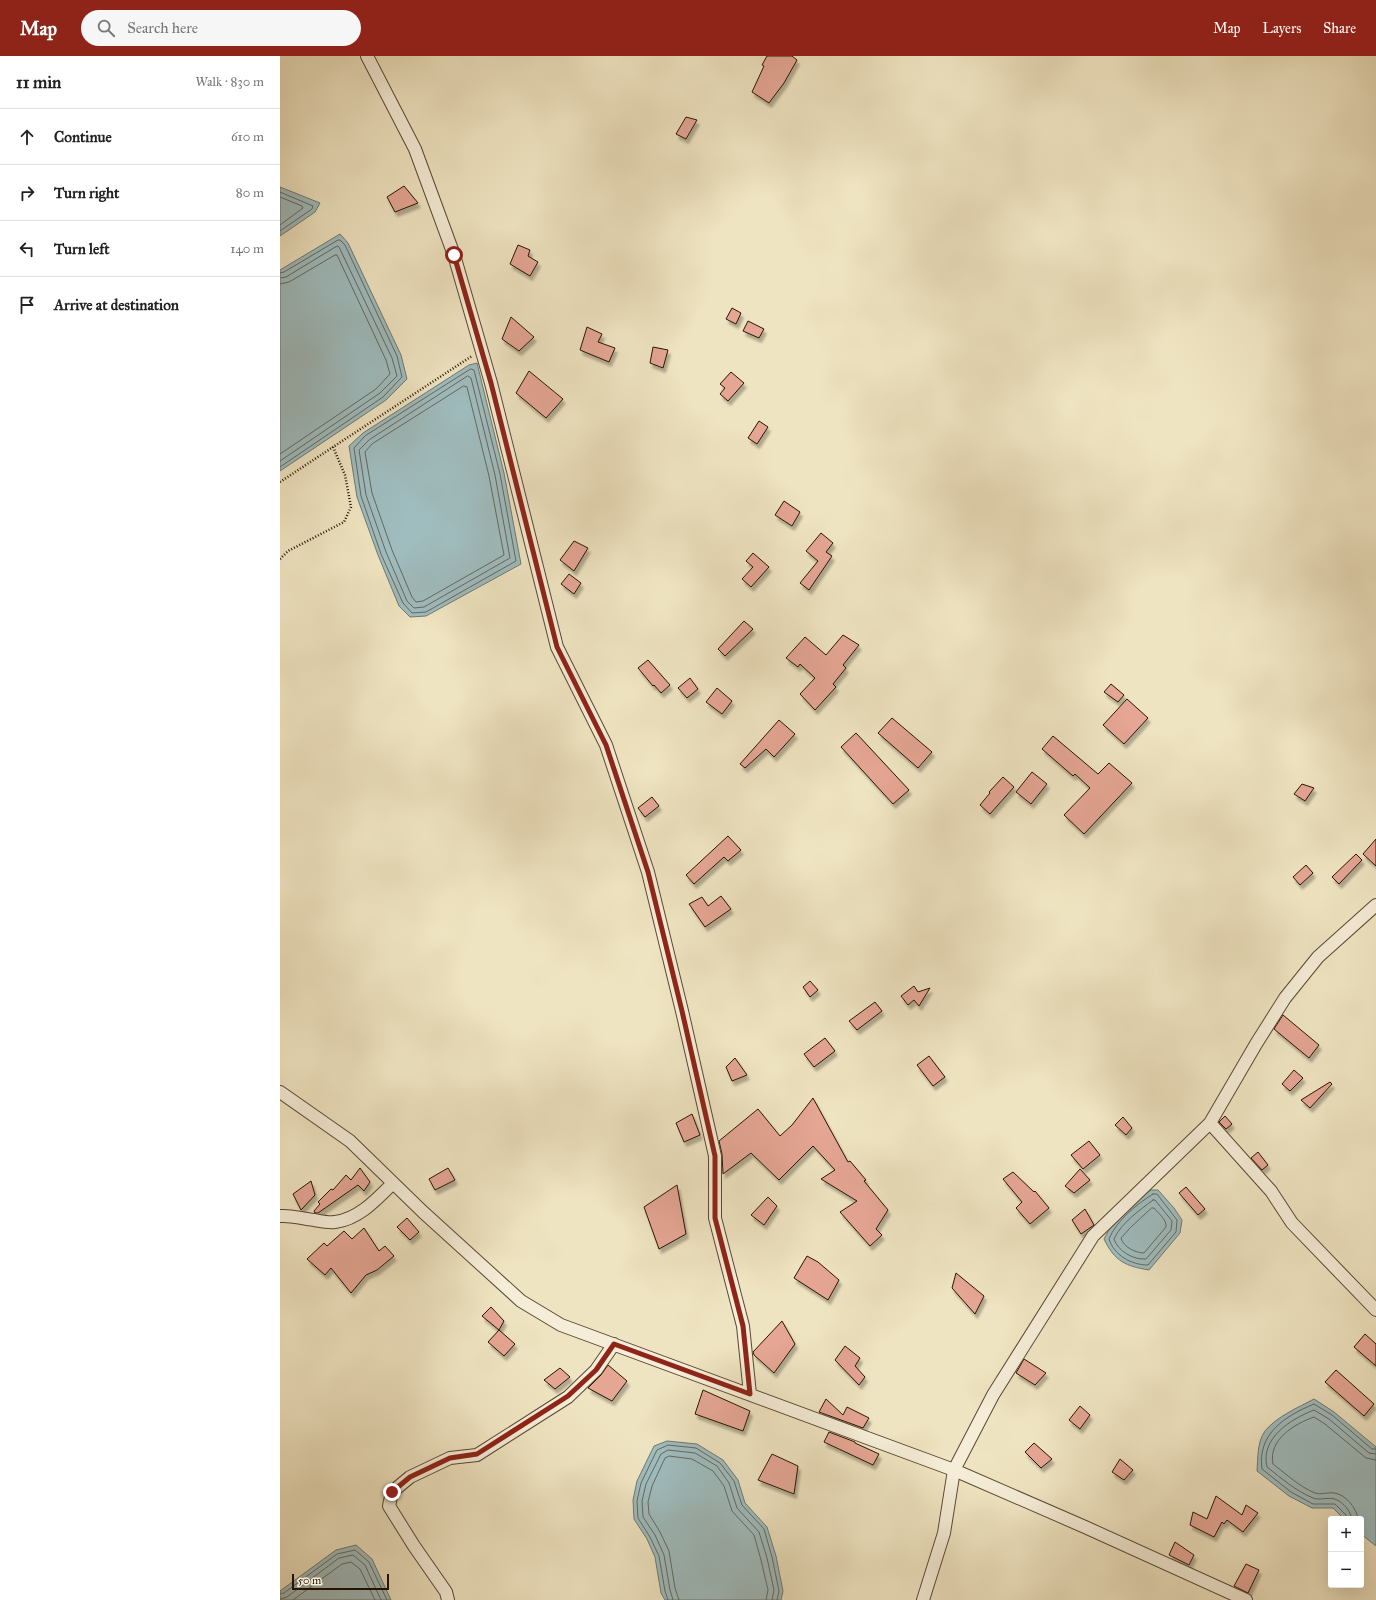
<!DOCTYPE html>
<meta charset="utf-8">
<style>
body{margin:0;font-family:"IM FELL Great Primer",serif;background:#f6f6f6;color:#222}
.controls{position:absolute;right:12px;bottom:12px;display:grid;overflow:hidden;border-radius:4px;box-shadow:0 4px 16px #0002}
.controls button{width:36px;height:36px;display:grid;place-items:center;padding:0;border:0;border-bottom:1px solid #e0e0e0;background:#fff;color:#222;font:20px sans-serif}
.scale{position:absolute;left:12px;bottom:10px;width:97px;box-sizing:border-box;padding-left:4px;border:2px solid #281403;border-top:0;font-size:11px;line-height:14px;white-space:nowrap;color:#281403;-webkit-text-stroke:3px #f5edd7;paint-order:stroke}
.stop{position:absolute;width:12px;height:12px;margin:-9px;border:3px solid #8f2418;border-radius:50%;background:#fff}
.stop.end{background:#8f2418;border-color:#fff;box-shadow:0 1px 4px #0008}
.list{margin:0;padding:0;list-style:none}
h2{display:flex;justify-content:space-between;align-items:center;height:52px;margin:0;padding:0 16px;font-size:17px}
h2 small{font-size:13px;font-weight:400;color:#767676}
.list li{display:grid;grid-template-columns:26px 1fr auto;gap:12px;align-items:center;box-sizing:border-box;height:56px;padding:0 16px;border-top:1px solid #e0e0e0}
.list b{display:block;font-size:15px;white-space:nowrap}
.list em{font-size:13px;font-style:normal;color:#767676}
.icon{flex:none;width:22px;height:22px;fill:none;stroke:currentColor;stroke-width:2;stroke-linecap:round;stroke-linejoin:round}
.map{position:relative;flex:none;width:1096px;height:1544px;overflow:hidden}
header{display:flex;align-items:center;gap:24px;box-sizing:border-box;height:56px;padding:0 20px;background:#8f2418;color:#fff}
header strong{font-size:19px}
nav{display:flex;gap:22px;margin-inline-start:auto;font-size:14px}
.search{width:280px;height:36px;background:#f6f6f6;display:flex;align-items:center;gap:10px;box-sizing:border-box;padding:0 14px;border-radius:22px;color:#767676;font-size:15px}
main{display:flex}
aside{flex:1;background:#fff}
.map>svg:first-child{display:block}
</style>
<header>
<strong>Map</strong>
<div class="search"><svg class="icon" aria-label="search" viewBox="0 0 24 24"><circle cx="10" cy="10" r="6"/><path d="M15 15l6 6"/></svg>Search here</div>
<nav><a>Map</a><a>Layers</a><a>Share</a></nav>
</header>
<main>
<aside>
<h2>11 min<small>Walk · 830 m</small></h2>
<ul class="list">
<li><svg class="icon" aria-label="ahead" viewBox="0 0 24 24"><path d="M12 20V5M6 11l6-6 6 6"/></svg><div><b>Continue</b></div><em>610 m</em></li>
<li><svg class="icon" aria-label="right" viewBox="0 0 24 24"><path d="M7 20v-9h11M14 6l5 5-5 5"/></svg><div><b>Turn right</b></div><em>80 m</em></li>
<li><svg class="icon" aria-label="left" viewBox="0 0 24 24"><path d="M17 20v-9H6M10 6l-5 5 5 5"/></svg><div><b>Turn left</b></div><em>140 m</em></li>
<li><svg class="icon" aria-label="arrive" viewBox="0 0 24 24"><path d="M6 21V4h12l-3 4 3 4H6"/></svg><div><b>Arrive at destination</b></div></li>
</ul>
</aside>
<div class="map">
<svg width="1096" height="1544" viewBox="0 0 1096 1544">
<defs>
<filter id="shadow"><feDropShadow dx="2.5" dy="4.5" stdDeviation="1" flood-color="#0004"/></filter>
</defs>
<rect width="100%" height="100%" fill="#efe4c1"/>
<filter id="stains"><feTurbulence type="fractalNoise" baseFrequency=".005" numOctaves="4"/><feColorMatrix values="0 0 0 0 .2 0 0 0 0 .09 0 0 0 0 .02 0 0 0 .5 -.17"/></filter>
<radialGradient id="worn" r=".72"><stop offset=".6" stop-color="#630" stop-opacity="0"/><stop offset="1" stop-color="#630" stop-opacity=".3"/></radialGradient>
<path fill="#9fbcbe" stroke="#6f7973" d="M0,131L40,147L35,156L0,180Z
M60,178L68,187L121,299L127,323L106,344L0,415V214Z
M197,307L224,417L241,508L146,560L130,561L119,550L98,499L77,441L69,390L83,377L189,309Z
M871,1134H878L894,1152L902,1164L900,1177L869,1214C846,1210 835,1206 824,1183C833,1163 854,1147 871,1134Z
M1034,1343L1054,1356L1096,1391V1490L1081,1478V1463H1064L1053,1452H1032L1009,1440L977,1415C978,1402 977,1386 985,1375C996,1361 1019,1351 1034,1343Z
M387,1385L417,1388L443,1404L458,1424L465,1447L487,1471L496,1500L503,1535L501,1544H385L381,1537L375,1501L367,1483L354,1463L353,1444L357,1425L374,1390Z
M76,1489L92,1503L111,1544H0V1535L56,1494Z"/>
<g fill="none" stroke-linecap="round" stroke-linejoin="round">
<path stroke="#646860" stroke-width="1" d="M0,136L33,150L32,153L0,175
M0,141L22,150L23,152L0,169
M0,217L4,216L58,184H60L65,189L117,300L122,321L103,341L0,411
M0,222L6,221L57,190L59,191L112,302L117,320L100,337L0,405
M0,228L9,226L55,199H57L106,304L110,318L96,333L0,398
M191,313L194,314L220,418L236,505L146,556L132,557L123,547L101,498L81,440L74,392L85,380Z
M188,320L191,322L215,419L230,502L144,551L134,552L127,545L106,496L86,439L79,394L89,384Z
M184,330L187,331L209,420L224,499L143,545L136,546L132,541L112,494L92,437L85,396L92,388Z
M873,1138H877L897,1164L896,1176L868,1209C851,1209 834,1199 829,1183C836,1165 857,1148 873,1138Z
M873,1144H875L892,1165L891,1174L866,1203C853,1204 838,1195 834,1183C841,1167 860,1154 873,1144Z
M872,1152H874C879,1158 887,1164 886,1171L864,1197C856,1197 843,1191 841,1182L850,1172Z
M1067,1463L1066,1459L1055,1448H1033L1011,1436L982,1413C977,1378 1005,1360 1034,1348L1052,1359L1092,1393H1096
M1072,1463C1071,1456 1064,1447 1057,1444C1050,1440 1040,1445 1033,1442C1016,1435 1001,1422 987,1411C980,1382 1011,1363 1034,1354L1049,1363L1089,1397L1096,1398
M1078,1463C1077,1452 1065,1438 1054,1437C1048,1436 1041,1439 1035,1437C1020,1431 1006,1418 993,1408C988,1384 1014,1368 1034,1361L1045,1368L1086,1402L1096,1404
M0,1538L4,1537L57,1498L75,1494L89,1506L107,1544
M0,1543L7,1541L59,1502L73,1499L85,1509L101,1544
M13,1544L62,1508L71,1506L80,1513L95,1544
M388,1544L385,1535L379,1500L370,1481L358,1462L357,1445L361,1427L377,1394L388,1389L416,1392L440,1407L454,1425L462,1449L484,1473L492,1501L499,1535L497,1544
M393,1544L390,1534L384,1499L375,1479L363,1461L362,1445L366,1428L381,1398L388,1394L415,1397L437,1410L449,1427L457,1452L479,1476L487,1502L494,1534L492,1544
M399,1544L395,1532L389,1495L380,1476L369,1458L368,1446L372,1430L385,1402L389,1400L412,1403L433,1415L444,1430L452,1455L474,1479L481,1504L488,1534L486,1544"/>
</g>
<path fill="#e5a694" stroke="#281403" filter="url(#shadow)" d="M487,0H512L517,4L504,27L489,47L472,36L484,10L482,9Z
M406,61L417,64L406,83L396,78Z
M124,130L138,147L115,156L107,141Z
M238,189L250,194L248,200L258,206L250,220L230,208Z
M452,252L461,257L456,268L446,263Z
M231,261L254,281L239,295L222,283Z
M468,265L484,273L479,282L463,275Z
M307,271L322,278L318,286L335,292L329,306L300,294Z
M373,291L388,294L383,312L370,307Z
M249,315L283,343L266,362L236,337Z
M451,316L464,327L448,345L440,338L445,332L440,328Z
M479,365L488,371L477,388L468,382Z
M504,445L520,456L512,470L495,459Z
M541,477L553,487L546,496L552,500L529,534L520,527L538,505L526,495Z
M294,485L308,492L294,515L280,504Z
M473,497L489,511L471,531L462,523L473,511L466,505Z
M289,518L301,527L294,538L281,528Z
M464,565L473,573L445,600L438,593Z
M563,579L579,589L563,609L566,612L553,628L556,631L535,654L520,638L535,622L520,608L518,611L506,602L525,581L546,599Z
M368,604L390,629L381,637L374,629L373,630L358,612Z
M410,622L418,633L407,642L398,632Z
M831,628L844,639L838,646L824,636Z
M437,632L452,645L442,658L426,646Z
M847,643L868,662L844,688L823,669Z
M612,662L652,696L638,712L598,677Z
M499,664L515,678L494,701L486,693L465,712L460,708Z
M576,677L629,734L613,748L561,691Z
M773,680L818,718L829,707L852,727L804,778L784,759L810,732L795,718L793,720L762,693Z
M752,716L767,728L751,748L736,736Z
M723,721L734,731L710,758L700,749L710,737L709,736Z
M1022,728L1034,732L1025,745L1014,738Z
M372,741L379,750L365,761L358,752Z
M448,780L461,794L448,805L444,801L414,828L406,819Z
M1096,783V810L1083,798Z
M1076,798L1082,804L1059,828L1052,821Z
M1026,809L1033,817L1020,829L1013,821Z
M441,840L451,853L425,871L409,848L422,841L428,850Z
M530,925L538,934L530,941L523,931Z
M634,930L638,936L650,932L639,950L634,944L628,949L621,940Z
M595,946L602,955L577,974L569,965Z
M1003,959L1039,989L1029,1002L994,973Z
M545,982L555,995L534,1011L524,998Z
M649,1000L665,1021L653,1030L637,1009Z
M455,1002L467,1019L452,1025L446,1011Z
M1014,1014L1023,1022L1010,1035L1002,1028Z
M1050,1026L1052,1028L1030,1052L1021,1044Z
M533,1042L568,1106L570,1105L586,1124L584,1125L608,1154L596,1173L602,1179L590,1190L560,1156L577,1145L541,1123L555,1114L533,1090L499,1124L471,1097L443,1118L442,1098L439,1085L478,1053L500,1080L512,1069Z
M412,1058L420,1079L404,1086L396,1067Z
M945,1060L952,1068L946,1073L939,1066Z
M843,1061L852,1072L846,1079L835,1069Z
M809,1085L820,1099L803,1113L791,1099Z
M978,1096L988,1109L982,1114L971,1102Z
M80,1112L90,1126L84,1135L78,1129L38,1157H35L34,1155L40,1148L38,1146L51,1133L53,1134L66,1119L71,1124Z
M168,1112L175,1124L155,1134L149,1123Z
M800,1113L810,1124L794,1137L785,1130Z
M733,1116L754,1136L755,1135L769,1152L750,1168L736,1152L742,1146L723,1123Z
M31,1125L35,1139L21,1154L13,1138Z
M397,1129L406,1178L379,1193L364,1151Z
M906,1131L925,1153L918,1159L899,1137Z
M488,1141L497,1150L484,1169L471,1159Z
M805,1153L814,1169L801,1178L792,1164Z
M127,1162L139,1176L130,1184L117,1171Z
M84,1172L99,1195L105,1190L114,1200L97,1214L86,1219L71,1237L51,1212L45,1219L27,1203L44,1187L47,1190L64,1175L72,1183Z
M527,1200L538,1206L559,1224L548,1244L514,1222Z
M676,1217L704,1240L695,1258L672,1232Z
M211,1251L224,1265L219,1274L202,1260Z
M502,1265L515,1288L494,1317L474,1299L473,1296Z
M219,1274L235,1288L224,1300L208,1286Z
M1085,1278L1096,1288V1310L1074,1291Z
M565,1290L580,1302L575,1310L585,1321L579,1329L555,1304Z
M744,1303L766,1317L755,1329L736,1317Z
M328,1309L347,1325L332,1345L308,1332L321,1319Z
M280,1312L290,1321L275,1333L264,1324Z
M1056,1314L1094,1348L1084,1360L1045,1326Z
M423,1334L470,1355L463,1375L415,1358Z
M546,1343L563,1359L567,1351L589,1362L583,1372L539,1356Z
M800,1350L810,1359L800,1373L789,1364Z
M549,1376L575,1386V1387L599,1398L593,1409L544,1386Z
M754,1387L772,1403L761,1412L745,1396Z
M492,1398L518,1410L514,1438L478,1424Z
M840,1403L853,1414L844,1424L832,1416Z
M936,1440L962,1459L966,1449L978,1457L963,1476L947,1464L944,1468L942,1466L934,1481L910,1469L913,1456L927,1463Z
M895,1486L914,1499L909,1509L889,1499Z
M966,1508L979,1514L968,1537L954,1530Z"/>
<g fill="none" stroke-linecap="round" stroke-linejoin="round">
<g stroke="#5a4832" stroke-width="14">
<path id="minor" d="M87,0L135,93L174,199L211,327L277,591L326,689L368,816L402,955L435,1100V1162L463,1270L470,1338
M0,1036L70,1085L143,1156L241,1245L281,1269L674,1414L805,1471L966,1544
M930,1067L991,1135L1012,1167L1096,1254
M0,1160C12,1159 22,1163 34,1164C40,1165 48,1167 55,1166C79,1163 97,1143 113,1127
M168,1544L166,1536L134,1490L109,1450L112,1436L130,1421L170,1402L197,1399L288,1341L316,1314L334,1288
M643,1544L664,1477L674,1414L713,1339L813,1180L930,1067L976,988L1005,942L1038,901L1096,849"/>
</g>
<path stroke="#281403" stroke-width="2.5" stroke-dasharray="1 2" stroke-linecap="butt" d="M0,426L53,391
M0,503L8,495L64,466L71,451L65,419L53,391L192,300"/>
<use href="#minor" stroke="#f5edd7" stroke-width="12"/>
</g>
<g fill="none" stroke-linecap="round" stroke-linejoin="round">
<path stroke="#8f2418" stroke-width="5" d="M112,1436L130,1421L170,1402L197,1398L288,1340L316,1314L334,1288L470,1338L463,1270L435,1162V1100L402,955L368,816L326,689L277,591L211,327L174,199"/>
</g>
<rect width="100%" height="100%" filter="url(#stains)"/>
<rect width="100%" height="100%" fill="url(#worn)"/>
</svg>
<div class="controls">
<button>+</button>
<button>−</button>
</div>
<div class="scale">50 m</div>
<div class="stop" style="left:174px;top:199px"></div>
<div class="stop end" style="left:112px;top:1436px"></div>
</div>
</main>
